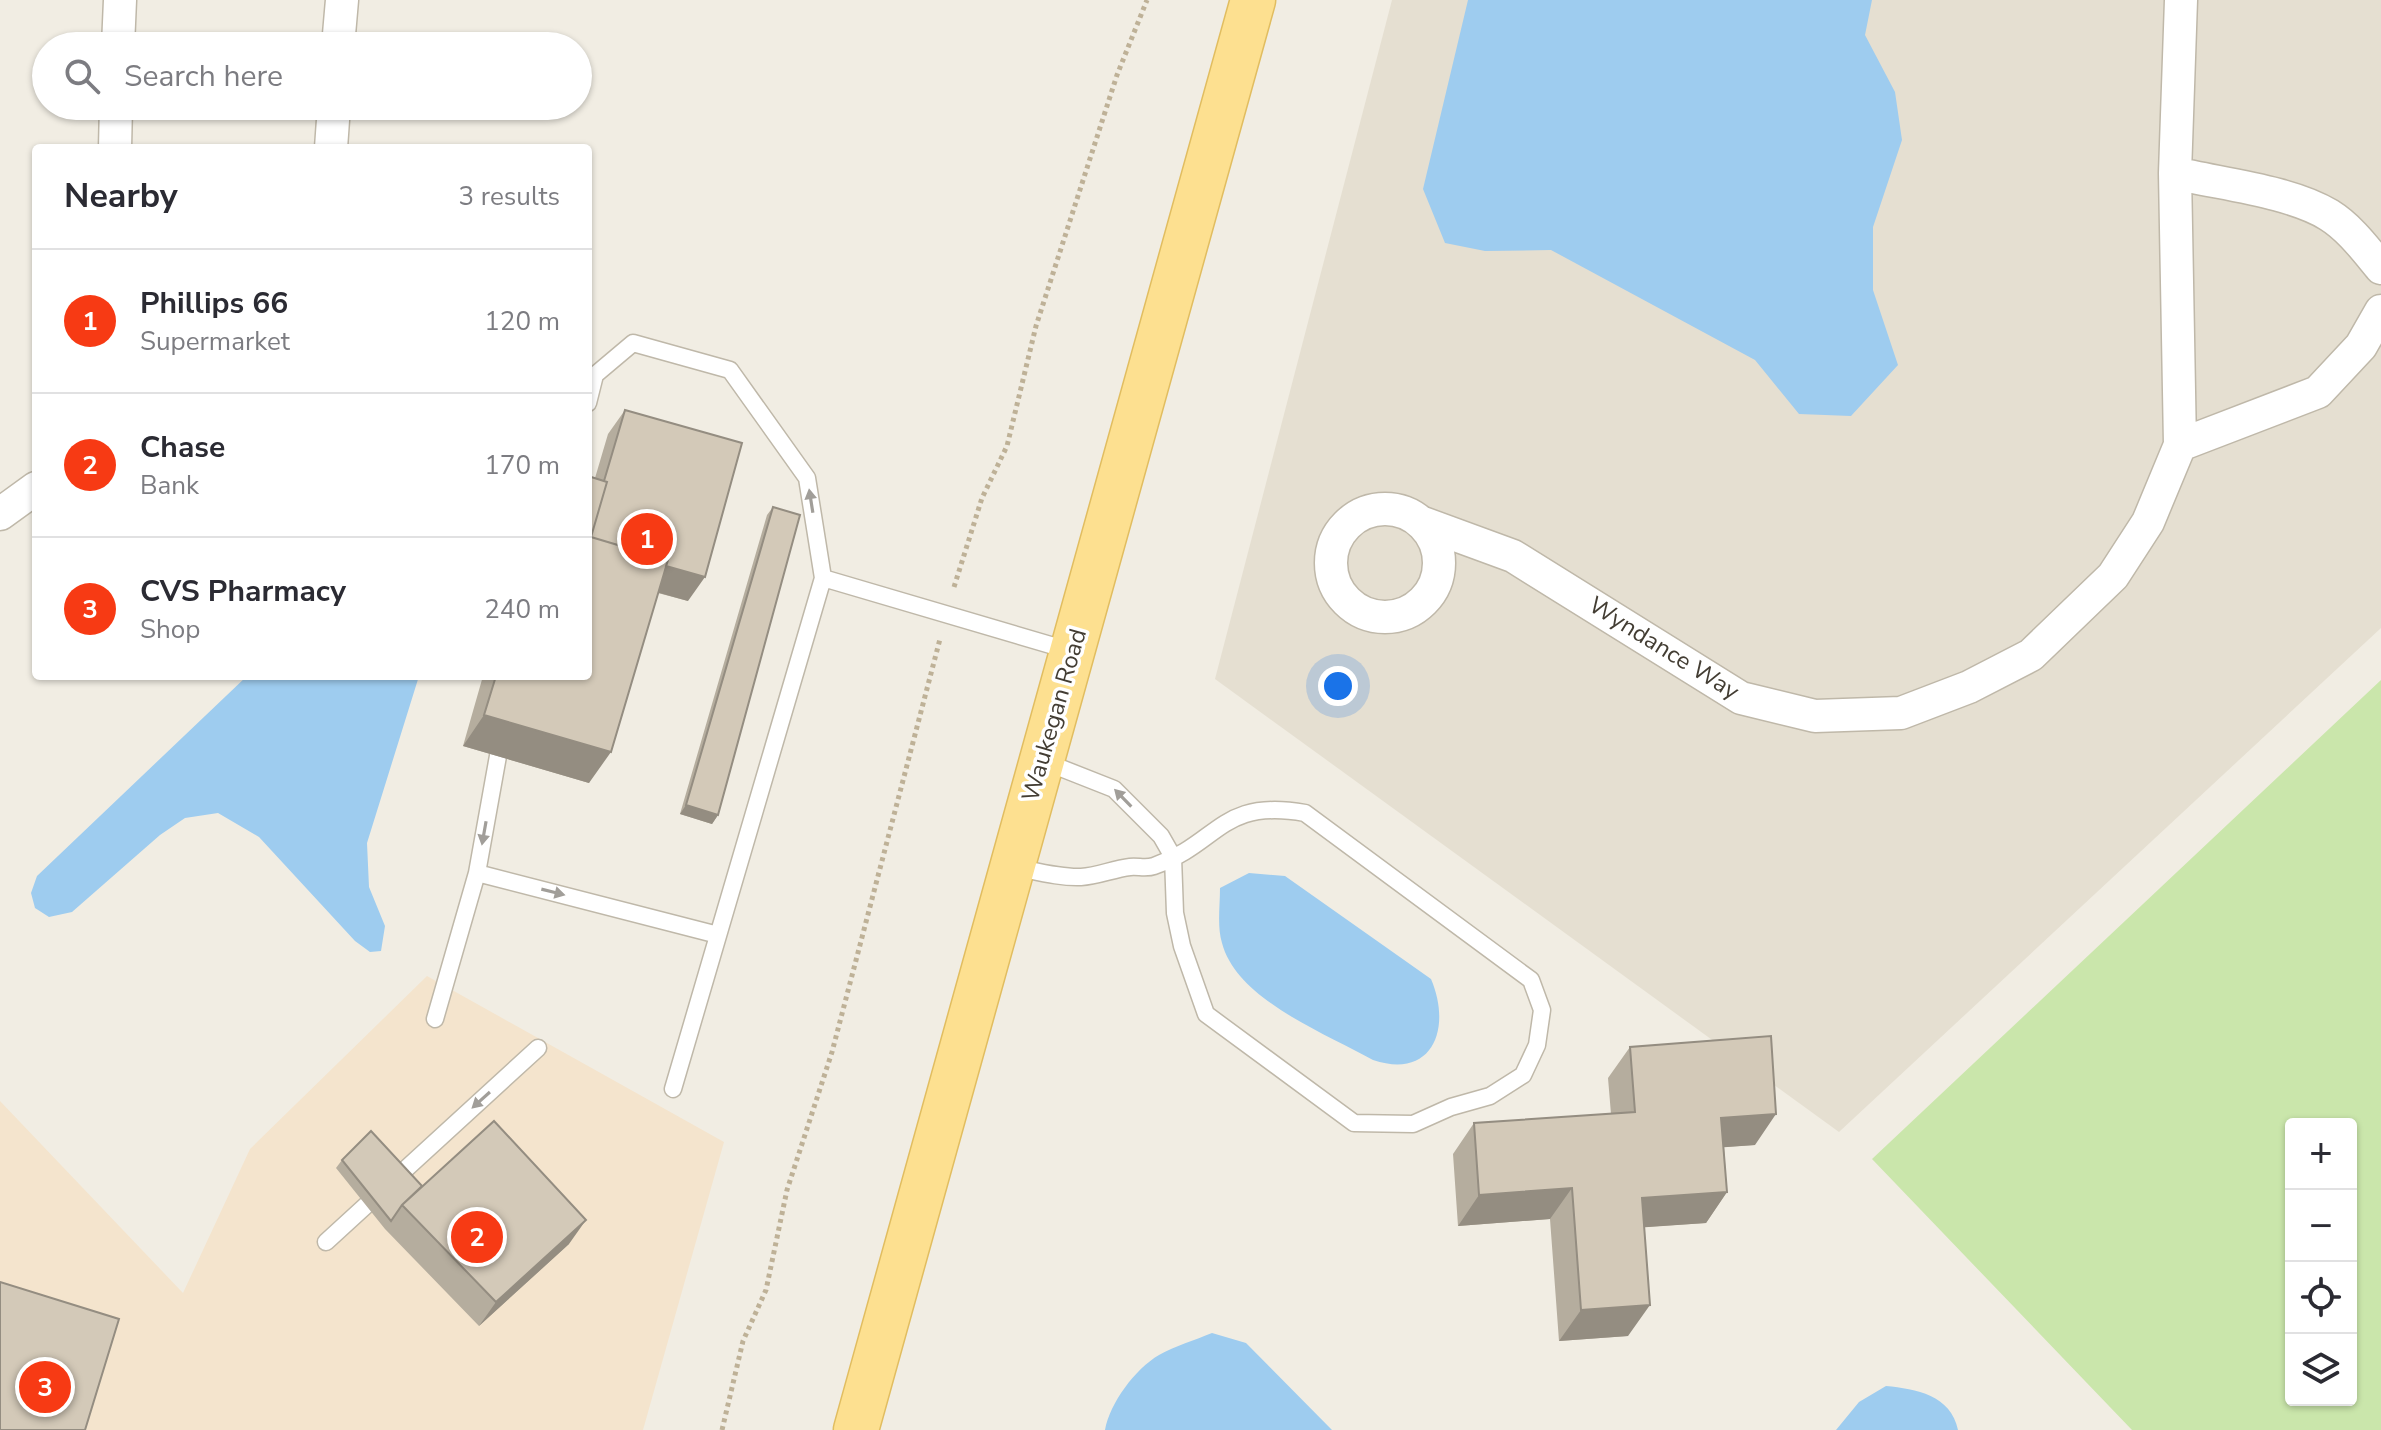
<!DOCTYPE html>
<meta charset="utf-8">
<style>
body{margin:0;font-family:"Nunito Sans",sans-serif;background:#f2f2f3;color:#2b2b33}
.controls{position:absolute;right:24px;bottom:24px;display:grid;overflow:hidden;border-radius:8px;box-shadow:0 2px 6px #0004}
.controls button{width:72px;height:72px;display:grid;place-items:center;padding:0;border:0;border-bottom:2px solid #e1e1e2;background:#fff;color:#2b2b33;font:40px sans-serif}
.you{position:absolute;left:1338px;top:686px;width:28px;height:28px;margin:-20px;border:6px solid #fff;border-radius:50%;background:#1a73e8;box-shadow:0 0 0 12px #1a73e833}
.badge{display:grid;place-items:center;width:52px;height:52px;border-radius:50%;background:#f73a14;color:#fff;font-size:26px;font-weight:700}
.pin{position:absolute;translate:-50% -50%;border:4px solid #fff;box-shadow:0 2px 8px #0006}
.list{margin:0;padding:0;list-style:none}
h2{display:flex;justify-content:space-between;align-items:center;height:104px;margin:0;padding:0 32px;font-size:34px}
h2 small{font-size:26px;font-weight:400;color:#7c7c81}
.list li{display:grid;grid-template-columns:52px 1fr auto;gap:24px;align-items:center;box-sizing:border-box;height:144px;padding:0 32px;border-top:2px solid #e1e1e2}
.list b{display:block;font-size:30px;white-space:nowrap}
.list p{margin:0;font-size:26px;white-space:nowrap;color:#7c7c81}
.list em{font-size:26px;font-style:normal;color:#7c7c81}
.icon{flex:none;width:44px;height:44px;fill:none;stroke:currentColor;stroke-width:2;stroke-linecap:round;stroke-linejoin:round}
.map{position:relative;flex:none;width:2381px;height:1430px;overflow:hidden}
.search{position:absolute;background:#fff;box-shadow:0 2px 6px #0004;left:32px;top:32px;width:560px;height:88px;display:flex;align-items:center;gap:20px;box-sizing:border-box;padding:0 28px;border-radius:44px;color:#7c7c81;font-size:30px}
.panel{position:absolute;background:#fff;box-shadow:0 2px 6px #0004;left:32px;top:144px;width:560px;height:536px;border-radius:8px}
.map>svg:first-child{display:block}
</style>
<div class="map">
<svg width="2381" height="1430" viewBox="0 0 2381 1430">
<rect width="100%" height="100%" fill="#f1ede3"/>
<path fill="#e5dfd1" d="M1392,0H2381V628L1839,1132L1215,679Z"/>
<path fill="#f4e4cd" d="M427,976L724,1142L643,1430H0V1101L183,1293L250,1149Z"/>
<path fill="#cae6ab" fill-rule="evenodd" d="M2381,680V1430H2132L1872,1159ZM2291,1124H2351V1400H2291Z"/>
<path fill="#9eccef" d="M1468,0H1872L1865,35L1895,92L1902,140L1873,227V290L1898,365L1851,416L1799,414L1755,360L1551,250L1485,251L1445,243L1423,189Z
M247,676H419L367,843L369,887L385,926L381,951L370,952L355,941L259,837L218,813L185,818L160,835L72,912L49,917L35,908L31,893L37,876Z
M1249,873L1285,876L1431,979C1452,1028 1433,1080 1373,1060C1325,1033 1237,1000 1222,943C1217,927 1220,906 1220,888Z
M1212,1333L1246,1343L1332,1430H1105C1110,1403 1135,1369 1159,1355C1175,1346 1195,1340 1212,1333Z
M1886,1386C1916,1389 1951,1395 1958,1430H1836L1859,1402Z"/>
<g fill="none" stroke-linecap="round" stroke-linejoin="round">
<g stroke="#bfb8a9" stroke-width="19">
<path id="lane" d="M588,403L595,375L633,343L730,370L807,478L823,578L673,1089
M823,578L1071,651
M1014,867C1035,871 1060,878 1081,877C1098,876 1113,869 1130,867C1138,866 1146,869 1154,866C1220,843 1220,798 1305,813L1531,980L1542,1010L1537,1045L1523,1075L1490,1096L1451,1107L1413,1124L1354,1123L1206,1014L1182,946L1175,913L1173,857L1161,836L1114,789L1043,761
M477,873L718,935
M435,1019L477,873L498,756
M326,1242L538,1048"/>
</g>
<g stroke="#bfb8a9" stroke-width="35">
<path id="street" d="M118,46L120,0
M338,46L342,0
M115,148L116,106
M331,148L334,106
M2175,173C2220,184 2290,191 2329,215C2350,228 2366,250 2381,268
M2180,445L2318,392L2361,346L2381,311
M1331 563a54 54 0 1 1 108 0a54 54 0 1 1-108 0Z
M0,514L36,488
M1423,523L1513,556L1741,698L1815,716L1901,713L1969,687L2031,655L2113,576L2148,522L2180,445L2175,173L2181,0"/>
</g>
<g stroke="#e1bd60" stroke-width="47">
<path id="primary" d="M856,1430L1253,0"/>
</g>
<path stroke="#beb197" stroke-width="5" stroke-dasharray="4 4" stroke-linecap="butt" d="M954,587L982,498L1007,446L1036,326L1117,75L1147,0
M722,1430L743,1341L766,1290L787,1190L832,1052L940,639"/>
<use href="#lane" stroke="#fff" stroke-width="16"/>
<use href="#street" stroke="#fff" stroke-width="32"/>
<use href="#primary" stroke="#fde090" stroke-width="44"/>
</g>
<path fill="#b5ad9e" d="M625,410L688,601L658,593L589,783L463,746L483,676H588L595,478L608,434Z
M773,507L718,815L712,824L680,814L767,515Z
M1630,1047L1755,1145L1724,1147L1727,1192L1706,1223L1644,1227L1628,1336L1559,1341L1550,1219L1458,1226L1453,1154L1474,1123L1611,1114L1608,1078Z
M342,1160L422,1186L569,1244L479,1326L385,1229L336,1168Z"/>
<path fill="#948d81" d="M588,545L705,577L688,601L588,573Z
M484,715L611,752L589,783L463,746Z
M686,805L718,815L712,824L680,814Z
M1776,1114L1755,1145L1700,1149L1721,1118Z
M1572,1188L1550,1219L1458,1226L1479,1195Z
M1727,1192L1706,1223L1620,1229L1642,1198Z
M586,1220L569,1244L479,1326L496,1302Z
M1650,1305L1628,1336L1559,1341L1581,1310Z"/>
<path fill="#d3c9b8" stroke="#948d81" stroke-width="2" d="M625,410L742,443L705,577L666,566L668,560L591,537L607,482L604,481Z
M588,476L607,482L591,537L668,560L611,752L484,715L496,676H588Z
M773,507L800,515L718,815L686,805Z
M1771,1036L1776,1114L1721,1118L1727,1192L1642,1198L1650,1305L1581,1310L1572,1188L1479,1195L1474,1123L1635,1112L1630,1047Z
M494,1121L586,1220L496,1302L402,1205Z
M371,1131L422,1186L402,1205L391,1221L342,1160Z
M0,1282L119,1319L85,1430H0Z"/>
<defs><path id="oneway-solid" d="M-6-.8H1V-3.2L6.5 0L1 3.2V.8H-6Z" transform="scale(2)"/></defs>
<g fill="#a19e99">
<use href="#oneway-solid" transform="translate(811 501) rotate(-99)"/>
<use href="#oneway-solid" transform="translate(1123 798) rotate(-134)"/>
<use href="#oneway-solid" transform="translate(484 833) rotate(100)"/>
<use href="#oneway-solid" transform="translate(553 892) rotate(14)"/>
<use href="#oneway-solid" transform="translate(481 1100) rotate(138)"/>
</g>
<g text-anchor="middle" stroke-width="7" stroke-linejoin="round" paint-order="stroke">
<g font-size="24" fill="#433d33" stroke="#fff">
<text transform="translate(1664 648) rotate(32)" y="8">Wyndance Way</text>
<text transform="translate(1054 715) rotate(-74)" y="8">Waukegan Road</text>
</g>
</g>
</svg>
<div class="controls">
<button>+</button>
<button>−</button>
<button><svg class="icon" aria-label="locate" viewBox="0 0 24 24"><circle cx="12" cy="12" r="6"/><path d="M12 2v4M12 18v4M2 12h4M18 12h4"/></svg></button>
<button><svg class="icon" aria-label="layers" viewBox="0 0 24 24"><path d="M12 4l9 5-9 5-9-5zM3 14l9 5 9-5"/></svg></button>
</div>
<div class="you"></div>
<div class="pin badge" style="left:647px;top:539px">1</div>
<div class="pin badge" style="left:477px;top:1237px">2</div>
<div class="pin badge" style="left:45px;top:1387px">3</div>
<div class="search"><svg class="icon" aria-label="search" viewBox="0 0 24 24"><circle cx="10" cy="10" r="6"/><path d="M15 15l6 6"/></svg>Search here</div>
<section class="panel">
<h2>Nearby<small>3 results</small></h2>
<ul class="list">
<li><span class="badge">1</span><div><b>Phillips 66</b><p>Supermarket</p></div><em>120 m</em></li>
<li><span class="badge">2</span><div><b>Chase</b><p>Bank</p></div><em>170 m</em></li>
<li><span class="badge">3</span><div><b>CVS Pharmacy</b><p>Shop</p></div><em>240 m</em></li>
</ul>
</section>
</div>
